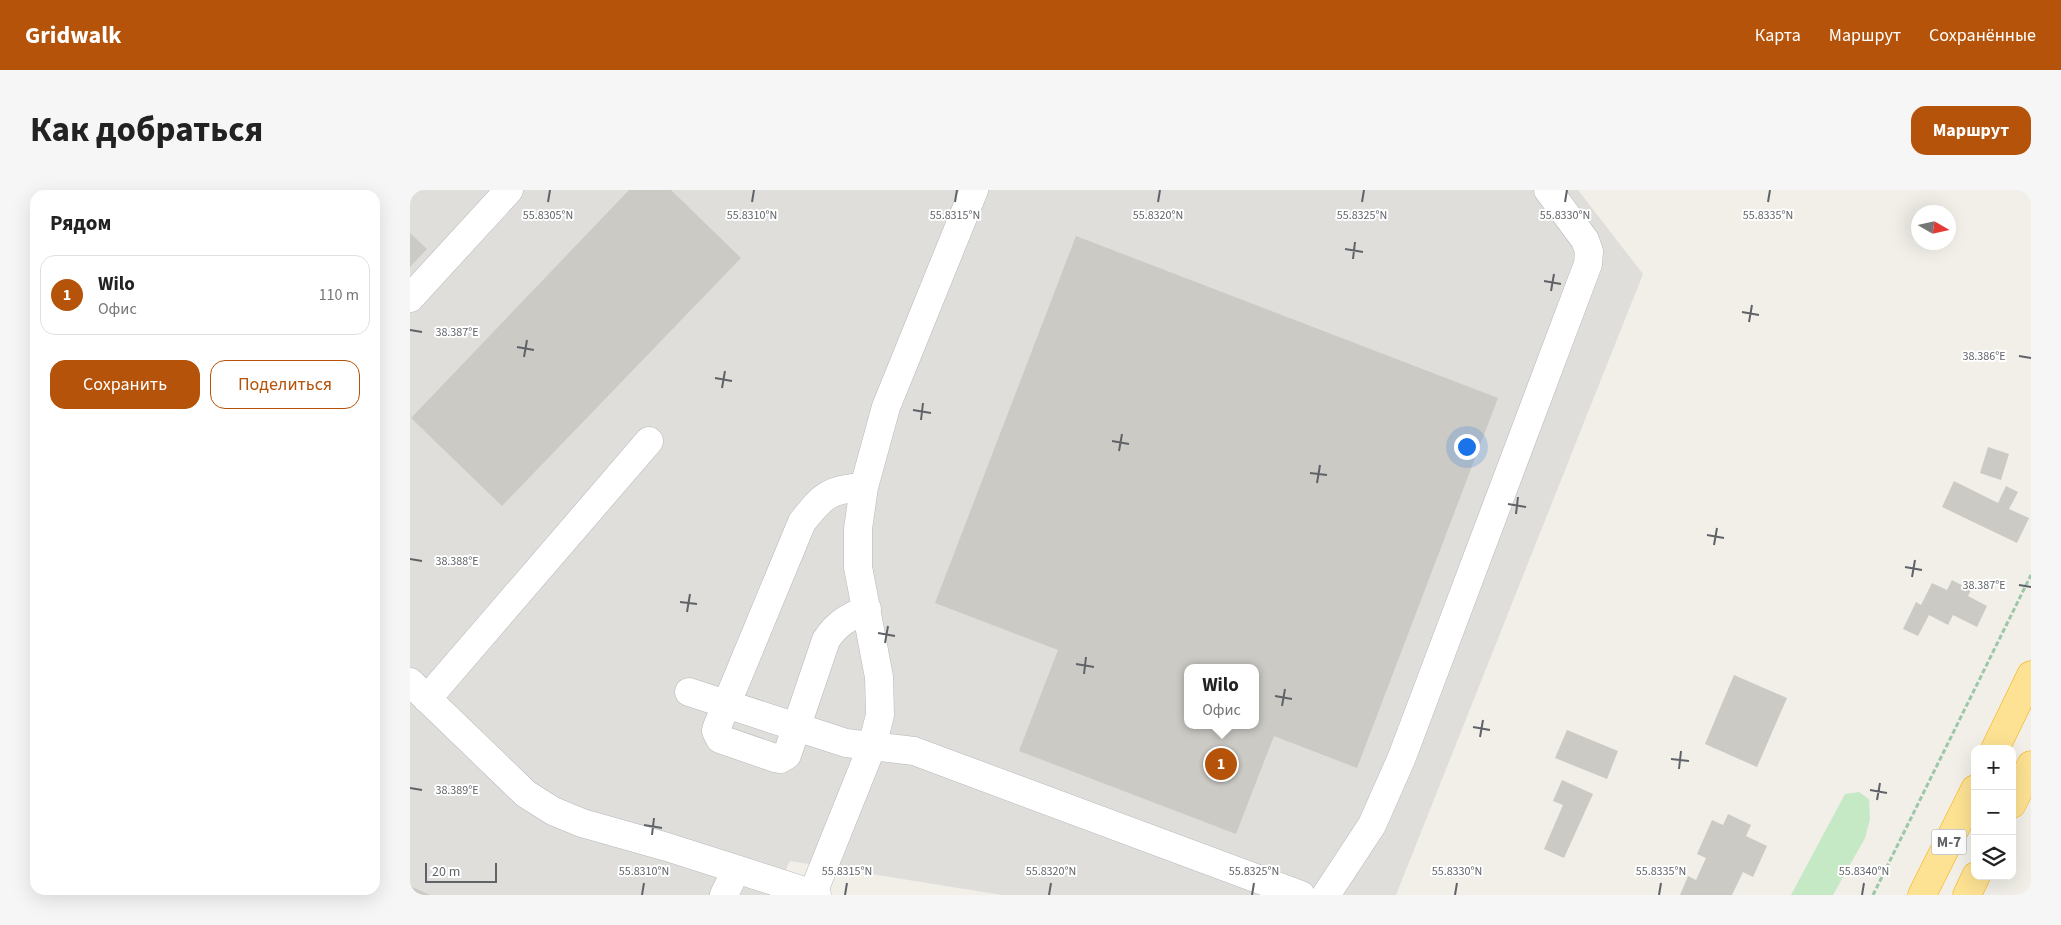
<!DOCTYPE html>
<html lang="ru">
<meta charset="utf-8">
<style>
body{margin:0;font-family:"Source Sans 3",sans-serif;background:#f6f6f6;color:#222}
.controls{position:absolute;right:15px;bottom:15px;display:grid;overflow:hidden;border-radius:10px;box-shadow:0 5px 20px #0002}
.controls button{width:45px;height:45px;display:grid;place-items:center;padding:0;border:0;border-bottom:1px solid #e0e0e0;background:#fff;color:#222;font:25px sans-serif}
.compass{position:absolute;left:1501px;top:15px;width:45px;height:45px;border-radius:50%;background:#fff;box-shadow:0 5px 20px #0002;rotate:99deg}
.scale{position:absolute;left:15px;bottom:12px;width:72px;box-sizing:border-box;padding-left:5px;border:2px solid #5f6368;border-top:0;font-size:14px;line-height:18px;white-space:nowrap;color:#5f6368;-webkit-text-stroke:4px #fff;paint-order:stroke}
.you{position:absolute;left:1056px;top:256px;width:18px;height:18px;margin:-12px;border:4px solid #fff;border-radius:50%;background:#1a73e8;box-shadow:0 0 0 8px #1a73e833}
.badge{display:grid;place-items:center;width:32px;height:32px;border-radius:50%;background:#b45309;color:#fff;font-size:16px;font-weight:700}
.pin{position:absolute;translate:-50% -50%;border:2px solid #fff;box-shadow:0 1px 5px #0006}
.popup{position:absolute;left:774px;top:474px;width:75px;height:65px;box-sizing:border-box;display:grid;place-content:center;border-radius:10px;background:#fff;filter:drop-shadow(0 1px 4px #0005);font-size:16px;white-space:nowrap;color:#767676}
.popup b{font-size:19px;color:#222}
.popup::after{content:'';position:absolute;left:50%;top:100%;margin-left:-10px;border:10px solid transparent;border-top-color:#fff}
.list{margin:0;padding:0;list-style:none}
h2{display:flex;justify-content:space-between;align-items:center;height:65px;margin:0;padding:0 20px;font-size:21px}
h2 small{font-size:16px;font-weight:400;color:#767676}
.list li{display:grid;grid-template-columns:32px 1fr auto;gap:15px;align-items:center;box-sizing:border-box;height:80px;margin:0 10px 10px;padding:0 10px;border:1px solid #e0e0e0;border-radius:15px}
.list b{display:block;font-size:19px;white-space:nowrap}
.list p{margin:0;font-size:16px;white-space:nowrap;color:#767676}
.list em{font-size:16px;font-style:normal;color:#767676}
.actions{display:flex;gap:10px;padding:15px 20px}
.actions a{flex:1;padding:11px 0;border:1px solid #b45309;border-radius:15px;text-align:center;font-size:18px;color:#b45309}
.actions .main{background:#b45309;color:#fff}
.icon{flex:none;width:28px;height:28px;fill:none;stroke:currentColor;stroke-width:2;stroke-linecap:round;stroke-linejoin:round}
.map{position:relative;flex:none;width:1621px;height:705px;overflow:hidden;border-radius:15px}
header{display:flex;align-items:center;gap:30px;box-sizing:border-box;height:70px;padding:0 25px;background:#b45309;color:#fff}
header strong{font-size:24px}
nav{display:flex;gap:28px;margin-inline-start:auto;font-size:18px}
.intro{display:flex;align-items:center;justify-content:space-between;box-sizing:border-box;height:120px;padding:0 30px}
h1{margin:0;font-size:35px}
.button{padding:12px 22px;border-radius:15px;background:#b45309;color:#fff;font-size:18px;font-weight:700}
main{display:flex;gap:30px;padding:0 30px}
aside{flex:1;background:#fff;border-radius:15px;box-shadow:0 5px 20px #0002}
.map>svg:first-child{display:block}
</style>
<header>
<strong>Gridwalk</strong>
<nav><a>Карта</a><a>Маршрут</a><a>Сохранённые</a></nav>
</header>
<div class="intro"><h1>Как добраться</h1><a class="button">Маршрут</a></div>
<main>
<aside>
<h2>Рядом<small></small></h2>
<ul class="list">
<li><span class="badge">1</span><div><b>Wilo</b><p>Офис</p></div><em>110 m</em></li>
</ul>
<div class="actions"><a class="main">Сохранить</a><a>Поделиться</a></div>
</aside>
<div class="map">
<svg width="1621" height="705" viewBox="0 0 1621 705">
<rect width="100%" height="100%" fill="#f1efe8"/>
<path fill="#e0deda" fill-rule="evenodd" d="M0,0H1168L1233,84L986,705H592L380,671L363,705H0ZM777,478H845V535H777Z"/>
<path fill="#c5e8c5" d="M1449,602L1459,609L1460,629L1455,648L1423,705H1381L1435,604Z"/>
<path fill="#cccac5" fill-rule="evenodd" d="M219,0H261L331,68L92,316L1,228Z
M0,43L17,59L0,77Z
M666,46L1088,208L947,578L864,546L826,644L609,561L648,460L525,413ZM777,478H845V535H777Z
M1578,257L1599,264L1591,290L1570,283Z
M1544,291L1588,313L1596,296L1608,302L1599,319L1619,328L1607,353L1532,317Z
M1542,390L1561,400L1558,406L1577,416L1567,437L1543,425L1538,435L1519,425L1508,446L1493,439L1506,412L1511,415L1522,393L1537,400Z
M1324,485L1377,508L1347,577L1295,554Z
M1157,540L1208,561L1197,589L1145,568Z
M1152,590L1183,604L1154,668L1134,659L1153,615L1143,611Z
M1318,624L1341,635L1336,646L1357,656L1343,687L1333,682L1322,705H1270L1278,686L1286,690L1296,668L1287,664L1302,630L1313,635Z
M0,696L20,705H0Z"/>
<g fill="none" stroke-linecap="round" stroke-linejoin="round">
<g stroke="#b5b8bc" stroke-width="29">
<path id="minor" d="M0,108L99,0
M454,297C418,299 413,306 392,332L307,537L306,541L310,549L365,568L370,569L377,565L416,450C427,433 439,427 457,419
M0,492L116,604L143,621L172,633L257,657L407,705
M279,502L436,553L504,561L891,705
M17,509L239,251
M403,703L462,556L470,525L469,487L448,377V339L454,297L476,217L564,0
M314,705L326,680
M916,705L962,635L992,567L1178,74L1179,61L1175,50L1138,0"/>
</g>
<g stroke="#f9ab00" stroke-width="29">
<path id="highway" d="M1585,559L1621,485
M1602,614L1621,575
M1512,705L1565,599
M1557,705L1566,686"/>
</g>
<path stroke="#9cc7a9" stroke-width="3" stroke-dasharray="5 2.5" stroke-linecap="butt" d="M1463,705L1621,385"/>
<use href="#minor" stroke="#fff" stroke-width="28"/>
<use href="#highway" stroke="#fde293" stroke-width="28"/>
</g>
<path fill="none" stroke="#5f6368" stroke-width="2" d="M138,12L140,0M342,12L344,0M545,12L547,0M748,12L750,0M952,12L954,0M1155,12L1157,0M1358,12L1360,0M935,59L953,62M943,69L945,52M1134,91L1151,94M1141,101L1144,84M1332,122L1349,125M1339,132L1342,115M0,140L12,142M107,157L124,160M1609,166L1621,168M114,167L117,150M305,188L322,191M312,198L315,181M503,220L521,223M511,230L513,213M702,251L719,254M709,261L712,244M900,283L917,285M907,293L910,275M1098,314L1116,317M1106,324L1108,307M1297,345L1314,348M1304,355L1307,338M0,369L12,371M1495,377L1512,380M1502,387L1505,370M1609,395L1621,397M270,412L287,414M277,422L280,404M468,443L485,446M475,453L478,436M666,474L684,477M674,484L676,467M865,506L882,509M872,516L875,499M1063,537L1080,540M1070,547L1073,530M1261,569L1279,571M1269,579L1271,561M0,598L12,600M1460,600L1477,603M1467,610L1470,593M234,635L252,638M242,645L244,628M232,705L234,693M435,705L437,693M639,705L641,693M842,705L844,693M1045,705L1047,693M1249,705L1251,693M1452,705L1454,693"/>
<g text-anchor="middle" stroke-width="4" stroke-linejoin="round" paint-order="stroke">
<rect fill="#fff" stroke="#8f9295" stroke-width="1" x="1521.5" y="639.5" width="35" height="25" rx="4"/>
<g font-size="15" font-weight="bold" fill="#5f6368">
<text x="1539" y="657">М-7</text>
</g>
</g>
<g font-size="12" text-anchor="middle" fill="#5f6368" stroke="#fff" stroke-width="4" stroke-linejoin="round" paint-order="stroke">
<text x="138" y="29">55.8305°N</text>
<text x="342" y="29">55.8310°N</text>
<text x="545" y="29">55.8315°N</text>
<text x="748" y="29">55.8320°N</text>
<text x="952" y="29">55.8325°N</text>
<text x="1155" y="29">55.8330°N</text>
<text x="1358" y="29">55.8335°N</text>
<text x="47" y="146">38.387°E</text>
<text x="1574" y="170">38.386°E</text>
<text x="47" y="375">38.388°E</text>
<text x="1574" y="399">38.387°E</text>
<text x="47" y="604">38.389°E</text>
<text x="234" y="685">55.8310°N</text>
<text x="437" y="685">55.8315°N</text>
<text x="641" y="685">55.8320°N</text>
<text x="844" y="685">55.8325°N</text>
<text x="1047" y="685">55.8330°N</text>
<text x="1251" y="685">55.8335°N</text>
<text x="1454" y="685">55.8340°N</text>
</g>
</svg>
<div class="controls">
<button>+</button>
<button>−</button>
<button><svg class="icon" aria-label="layers" viewBox="0 0 24 24"><path d="M12 4l9 5-9 5-9-5zM3 14l9 5 9-5"/></svg></button>
</div>
<svg class="compass" viewBox="-18 -18 36 36"><path d="M0-13l5 13h-10z" fill="#e53935"/><path d="M0 13l5-13h-10z" fill="#767676"/></svg>
<div class="scale">20 m</div>
<div class="you"></div>
<div class="pin badge" style="left:811px;top:574px">1</div>
<div class="popup"><b>Wilo</b>Офис</div>
</div>
</main>
